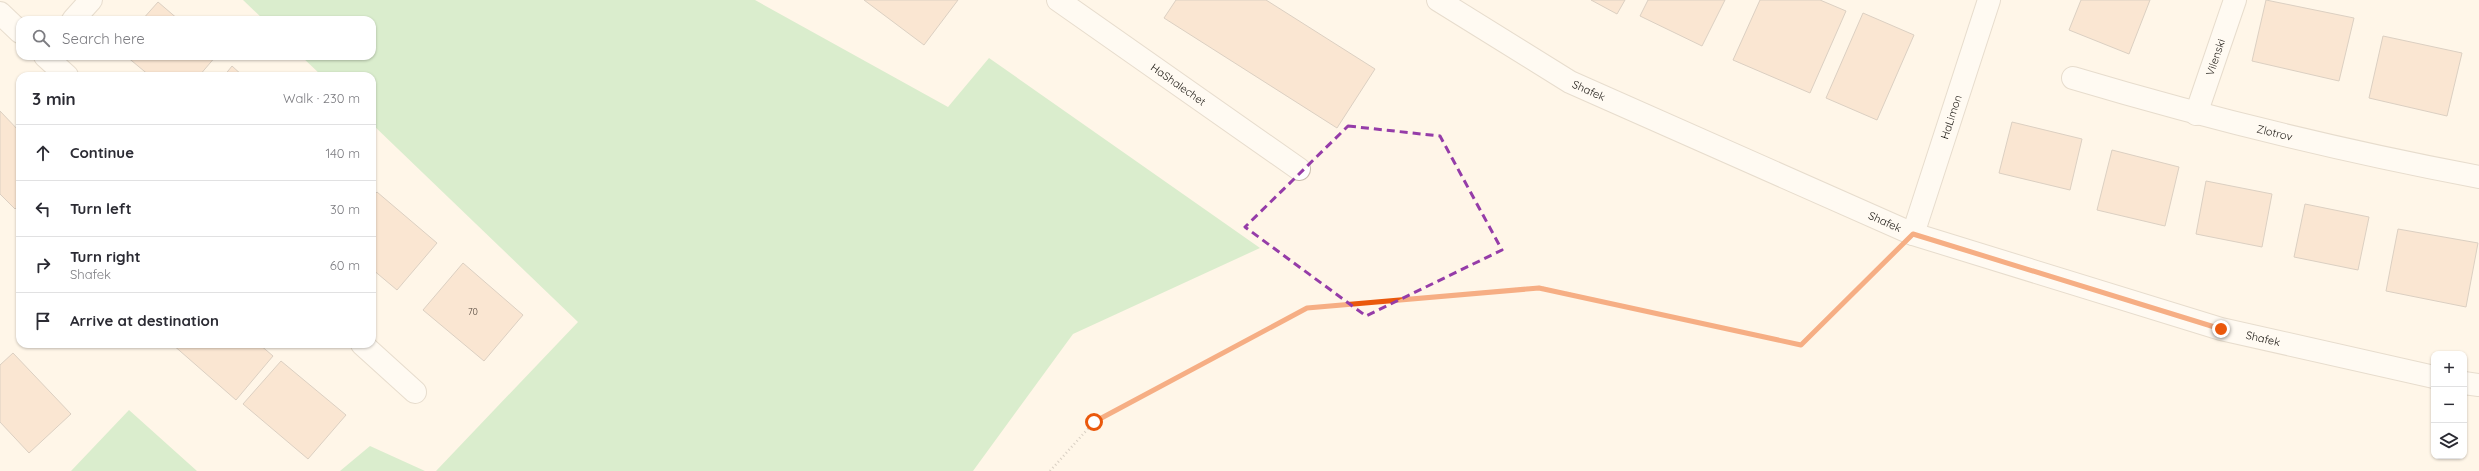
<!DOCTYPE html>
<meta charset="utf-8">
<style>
body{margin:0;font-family:Quicksand,sans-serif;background:#f2f2f3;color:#2b2b33}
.controls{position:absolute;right:12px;bottom:12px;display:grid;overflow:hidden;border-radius:8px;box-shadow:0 1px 3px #0004}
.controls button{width:36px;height:36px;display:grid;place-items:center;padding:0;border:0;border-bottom:1px solid #e1e1e2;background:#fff;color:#2b2b33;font:20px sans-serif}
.stop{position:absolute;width:12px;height:12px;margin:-9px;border:3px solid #ea580c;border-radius:50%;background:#fff}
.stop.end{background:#ea580c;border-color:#fff;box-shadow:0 1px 4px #0008}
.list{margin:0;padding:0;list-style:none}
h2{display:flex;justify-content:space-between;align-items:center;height:52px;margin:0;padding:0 16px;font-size:17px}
h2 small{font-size:13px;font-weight:400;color:#7c7c81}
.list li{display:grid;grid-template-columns:26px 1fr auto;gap:12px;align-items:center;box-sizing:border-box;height:56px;padding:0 16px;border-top:1px solid #e1e1e2}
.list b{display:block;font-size:15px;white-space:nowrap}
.list p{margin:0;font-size:13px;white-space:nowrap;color:#7c7c81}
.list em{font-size:13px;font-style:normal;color:#7c7c81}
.icon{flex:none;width:22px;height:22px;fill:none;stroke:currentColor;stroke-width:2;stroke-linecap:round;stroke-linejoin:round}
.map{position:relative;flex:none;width:2479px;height:471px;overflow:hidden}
.search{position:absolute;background:#fff;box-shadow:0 1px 3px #0004;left:16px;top:16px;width:360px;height:44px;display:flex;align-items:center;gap:10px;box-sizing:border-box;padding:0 14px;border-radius:12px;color:#7c7c81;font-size:15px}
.panel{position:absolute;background:#fff;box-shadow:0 1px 3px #0004;left:16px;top:72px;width:360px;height:276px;border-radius:12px}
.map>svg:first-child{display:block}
</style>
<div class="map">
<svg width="2479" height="471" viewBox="0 0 2479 471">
<rect width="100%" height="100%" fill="#fff5e8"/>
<path fill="#aee2ae" d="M243,0H755L948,107L989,58L1260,248L1073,334L973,471H436L578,322L372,124V76H322L301,56H372V20H264Z
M129,410L197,471H71Z
M370,446L425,471H340Z"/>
<path fill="#f4d3b8" stroke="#b0a194" d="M864,0H958L924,45Z
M1176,0H1266L1375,69L1337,128L1164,18Z
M1591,0H1625L1617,14Z
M1648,0H1725L1702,46L1640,16Z
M1760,0H1820L1846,11L1810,93L1733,60Z
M2081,0H2150L2129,54L2069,30Z
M2266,0L2354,18L2339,81L2252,61Z
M158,2L179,20H142Z
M1863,13L1914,35L1877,120L1826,98Z
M2383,36L2462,53L2447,116L2369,98Z
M126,56H216L199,76H150Z
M232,66L243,76H224Z
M0,111L20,132V204L15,209L0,194Z
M2012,122L2082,139L2070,190L1999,173Z
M2112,150L2179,167L2165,226L2097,210Z
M2206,181L2272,194L2262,247L2196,234Z
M377,192L437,243L397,290L372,269V197Z
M2305,204L2369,217L2358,270L2294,257Z
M2398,229L2478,243L2466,307L2386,291Z
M463,263L523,315L484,361L423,310Z
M172,344H259L273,356L236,400Z
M13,353L71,414L29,453L0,422V365Z
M281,361L346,415L308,459L243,404Z"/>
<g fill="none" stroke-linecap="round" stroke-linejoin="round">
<g stroke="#cabeae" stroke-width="24">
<g id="minor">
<path id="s1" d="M1058,0L1299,169"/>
<path id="s2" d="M1438,0L1570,82L1913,234L2221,329L2434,377"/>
<path d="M0,13L20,32"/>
<path d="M73,20L91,0"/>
<path d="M45,56L67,76"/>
<path id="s3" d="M2073,78C2207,118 2342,151 2479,177"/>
<path id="s4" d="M2196,114L2235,0"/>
<path id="s5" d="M1913,234L1989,0"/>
<path d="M362,344L415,392"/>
<path d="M2464,383L2479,385"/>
</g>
</g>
<path stroke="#a79f95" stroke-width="2.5" stroke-dasharray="1 3" stroke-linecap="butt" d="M1050,471L1094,422L1307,308L1539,287L1801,345L1890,257"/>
<use href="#minor" stroke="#fff" stroke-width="22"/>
</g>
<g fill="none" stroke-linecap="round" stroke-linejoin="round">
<path stroke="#ea580c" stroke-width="5" d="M1094,422L1307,308L1539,288L1801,345L1913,234L2221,329"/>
</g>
<path d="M0 0H2479V471H0ZM1348,126L1440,136L1502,250L1366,316L1245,227Z" fill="#fff5e8" fill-opacity=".55" fill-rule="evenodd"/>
<path fill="none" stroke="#953ca8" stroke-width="3" stroke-dasharray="8 5" stroke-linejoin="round" d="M1348,126L1440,136L1502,250L1366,316L1245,227Z"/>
<g text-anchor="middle" stroke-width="3" stroke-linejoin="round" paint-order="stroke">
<g font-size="9" fill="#50443a">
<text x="473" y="315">70</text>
</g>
<g font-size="11" fill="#191510" stroke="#fff5e8">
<text dy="4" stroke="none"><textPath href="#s4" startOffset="60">Vilenski</textPath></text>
<text dy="4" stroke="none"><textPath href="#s1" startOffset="147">HaShalechet</textPath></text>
<text dy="4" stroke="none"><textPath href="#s2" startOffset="176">Shafek</textPath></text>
<text dy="4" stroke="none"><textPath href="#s5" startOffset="123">HaLimon</textPath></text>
<text dy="4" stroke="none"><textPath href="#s3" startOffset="209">Zlotrov</textPath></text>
<text dy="4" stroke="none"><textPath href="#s2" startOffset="500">Shafek</textPath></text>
<text dy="4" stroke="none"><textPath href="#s2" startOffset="896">Shafek</textPath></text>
</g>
</g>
</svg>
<div class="controls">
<button>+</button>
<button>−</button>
<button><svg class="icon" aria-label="layers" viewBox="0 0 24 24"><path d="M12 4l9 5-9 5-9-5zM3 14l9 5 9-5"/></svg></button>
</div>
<div class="stop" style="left:1094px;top:422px"></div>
<div class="stop end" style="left:2221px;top:329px"></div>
<div class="search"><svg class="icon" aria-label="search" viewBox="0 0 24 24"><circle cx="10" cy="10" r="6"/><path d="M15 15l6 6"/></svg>Search here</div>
<section class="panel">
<h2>3 min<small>Walk · 230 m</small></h2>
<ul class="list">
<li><svg class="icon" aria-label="ahead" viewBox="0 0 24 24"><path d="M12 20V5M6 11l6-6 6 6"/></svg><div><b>Continue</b></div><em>140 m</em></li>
<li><svg class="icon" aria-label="left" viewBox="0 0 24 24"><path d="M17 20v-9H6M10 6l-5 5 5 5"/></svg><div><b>Turn left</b></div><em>30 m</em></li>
<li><svg class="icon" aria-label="right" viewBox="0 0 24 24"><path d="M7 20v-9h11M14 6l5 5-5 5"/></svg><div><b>Turn right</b><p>Shafek</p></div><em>60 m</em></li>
<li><svg class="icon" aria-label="arrive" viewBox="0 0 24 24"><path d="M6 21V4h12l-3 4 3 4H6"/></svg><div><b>Arrive at destination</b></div></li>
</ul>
</section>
</div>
